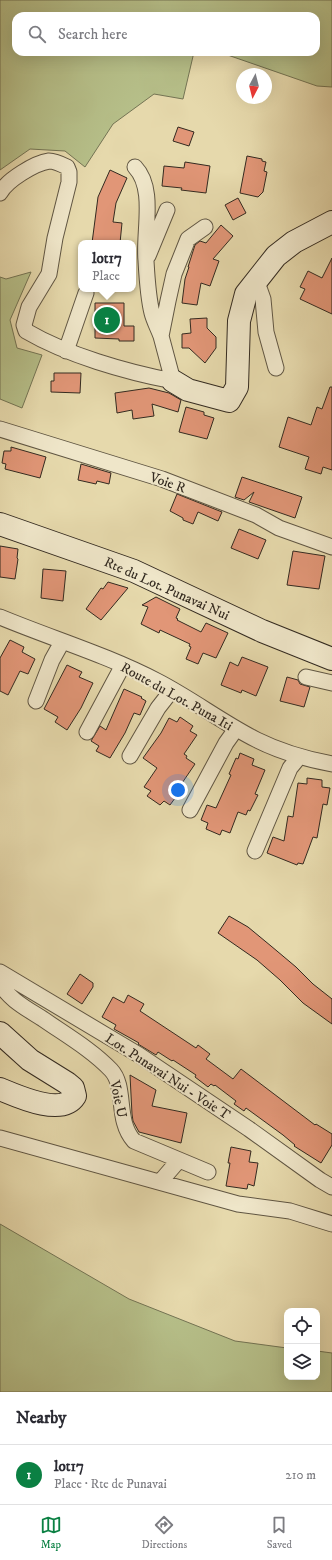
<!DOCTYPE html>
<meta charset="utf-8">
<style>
body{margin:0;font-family:"IM FELL DW Pica",serif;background:#f2f2f3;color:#2b2b33}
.controls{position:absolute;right:12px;bottom:12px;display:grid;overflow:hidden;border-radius:8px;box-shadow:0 4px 16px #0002}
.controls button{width:36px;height:36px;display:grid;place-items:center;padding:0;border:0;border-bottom:1px solid #e1e1e2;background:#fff;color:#2b2b33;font:20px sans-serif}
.compass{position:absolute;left:236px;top:68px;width:36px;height:36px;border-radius:50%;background:#fff;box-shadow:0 4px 16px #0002;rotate:187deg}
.you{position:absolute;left:178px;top:790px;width:14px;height:14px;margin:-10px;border:3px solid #fff;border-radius:50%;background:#1a73e8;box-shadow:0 0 0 6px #1a73e833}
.badge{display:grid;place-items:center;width:26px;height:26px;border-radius:50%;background:#0b8043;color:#fff;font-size:13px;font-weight:700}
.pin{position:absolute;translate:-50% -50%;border:2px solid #fff;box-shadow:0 1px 4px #0006}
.popup{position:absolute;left:78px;top:240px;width:58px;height:52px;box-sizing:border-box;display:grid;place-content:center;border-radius:8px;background:#fff;filter:drop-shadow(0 1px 3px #0005);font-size:13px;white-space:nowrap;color:#7c7c81}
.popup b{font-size:15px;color:#2b2b33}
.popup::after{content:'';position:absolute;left:50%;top:100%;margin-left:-8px;border:8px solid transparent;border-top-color:#fff}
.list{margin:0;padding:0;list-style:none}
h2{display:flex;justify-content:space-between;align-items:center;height:52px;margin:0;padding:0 16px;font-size:17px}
h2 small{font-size:13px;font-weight:400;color:#7c7c81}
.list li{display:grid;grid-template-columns:26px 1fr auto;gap:12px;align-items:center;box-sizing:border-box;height:60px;padding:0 16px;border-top:1px solid #e1e1e2}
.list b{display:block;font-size:15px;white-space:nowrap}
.list p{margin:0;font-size:13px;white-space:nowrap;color:#7c7c81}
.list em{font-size:13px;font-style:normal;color:#7c7c81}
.icon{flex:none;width:22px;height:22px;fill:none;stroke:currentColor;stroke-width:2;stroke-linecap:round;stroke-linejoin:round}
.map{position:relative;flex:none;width:332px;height:1392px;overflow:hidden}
.search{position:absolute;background:#fff;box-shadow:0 4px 16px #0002;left:12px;right:12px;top:12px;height:44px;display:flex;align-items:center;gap:10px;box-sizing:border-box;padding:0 14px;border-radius:12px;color:#7c7c81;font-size:15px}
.sheet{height:112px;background:#fff}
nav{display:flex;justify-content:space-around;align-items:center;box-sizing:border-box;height:56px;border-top:1px solid #e1e1e2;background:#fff;font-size:11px;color:#7c7c81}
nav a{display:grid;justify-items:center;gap:2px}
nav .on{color:#0b8043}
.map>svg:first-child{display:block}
</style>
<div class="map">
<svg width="332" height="1392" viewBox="0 0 332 1392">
<rect width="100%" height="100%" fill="#e6d9ac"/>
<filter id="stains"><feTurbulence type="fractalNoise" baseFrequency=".005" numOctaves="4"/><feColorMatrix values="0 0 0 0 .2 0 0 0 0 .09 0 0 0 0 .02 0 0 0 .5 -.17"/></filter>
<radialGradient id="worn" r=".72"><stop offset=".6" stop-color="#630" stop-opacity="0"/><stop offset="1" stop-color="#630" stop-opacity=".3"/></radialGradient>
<path fill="#b6bf89" stroke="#747454" d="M0,0H332V87L317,86L219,52H316V16H16V52H194L183,99L154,94L113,124L85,167L65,151L30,149L0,170Z
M31,272L10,320L17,348L42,355L22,408L0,399V277L6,279Z
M0,1224L129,1299L235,1341L287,1348V1377H317V1351L332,1353V1392H0Z"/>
<path fill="#e19677" stroke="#332a20" d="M178,127L194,132L189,146L173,141Z
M247,156L262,159V161L266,162L264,171L267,172L263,192L258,197L240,193Z
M185,162L210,166L206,193L181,190L182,188L162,186L164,166L184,168Z
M110,170L127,178L116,203L113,222L122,223L120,243H92L98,197Z
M238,198L246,213L233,220L225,205Z
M221,225L233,236L213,259L219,261L210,286L201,283L197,305L182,303L185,279L189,267H188L195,245L200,241L206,243Z
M332,258V314L300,299L305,289L300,287L308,271L322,278Z
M95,303H124V326H134V341H119V339L95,338Z
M207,318V328L216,337V348L205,363L189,348H182V334L191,333L190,319Z
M54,373H81L80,393L51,392V381H54Z
M330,387H332V470L323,467L321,474L305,469L309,457L279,447L288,417L311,425L317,407L322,409Z
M149,388L169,393L181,400L178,412L152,404L154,416L133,419L132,410L117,413L115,393Z
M186,407L204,412V415L214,418L207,439L179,432Z
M11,447L46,457L40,478L5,469L6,464L2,463L4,451H11Z
M81,464L111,473L109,484L97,481L96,484L78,480Z
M242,477L302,497L295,518L249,502L254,492L244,500L235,497Z
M177,494L222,512L218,521L198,512L193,524L183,520V518L170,511Z
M239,529L266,540L258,559L231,548Z
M0,546L18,549L17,558L18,559L15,579L0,577Z
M293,551L325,556L319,589L287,585Z
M43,569L66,571L63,601L41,598Z
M108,582L128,588L101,620L86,609L101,588L103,589Z
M156,597L180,609L176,618L178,619L177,620L201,632L206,623L228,633L216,658L203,653L198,664L186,659L191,647L189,646L190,644L160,630L159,633L141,624L148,607L142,605Z
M10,640L24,647L22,652L35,659L28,674L20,671L8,695L0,691V658Z
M242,657L268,667L256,696L242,690L241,693L221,685L230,662L238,666Z
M67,665L82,672L79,677L93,683L81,708L67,730L55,722L58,717L44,709Z
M287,677L298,680L300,684L310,687L304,707L280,701Z
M124,689L142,697L141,698L146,701L140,715L134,713L125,733L110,758L96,751L99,746L91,741L100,726L106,730Z
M180,717L193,726L190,731L197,735L184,754L187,756L186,758L195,764L178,789L181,790L170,805L164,801L160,805L147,796L151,791L144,787L157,768L143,758L161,733L169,718L177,722Z
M240,753L254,759L252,765L265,770L255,794L258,795L250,811L248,810L246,815L238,812L230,833L222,830L220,835L206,829L208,823L201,820L207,805L216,808L231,775L229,774L236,758L238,759Z
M307,778L322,780V787L330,788L327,805L323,804L317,838L313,837L303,864L298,863L297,865L267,853L273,837L284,841L288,816L293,817L298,783L307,784Z
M229,916L248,927L271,946L296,967L313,984L332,999V1024L303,1003L280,980L257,960L218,933Z
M80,974L93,983V987L82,1004L67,994Z
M128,995L144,1004L140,1011L196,1048L198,1045L210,1054L206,1059L233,1079L241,1069L315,1125L316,1124L332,1134V1145L321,1163L294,1146L295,1145L283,1135L246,1108L244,1111L234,1104L236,1101L215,1085L214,1086L211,1084L208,1087L195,1077L196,1075L173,1060L172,1061L158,1052L156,1055L138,1044L139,1043L114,1029L116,1025L102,1017L113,997L124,1003Z
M130,1075L156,1090L152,1106L187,1113L181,1143L139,1132L133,1121L132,1114Z
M231,1147L251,1151L249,1162L258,1163L254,1186L248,1184L247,1189L226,1186L230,1163H228Z"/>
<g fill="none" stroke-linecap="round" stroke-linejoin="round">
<g stroke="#605643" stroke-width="17">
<path id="street" d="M135,167C156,189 143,232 146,261C147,278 148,297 152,313C154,321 158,328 161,336
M0,193C7,180 35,163 49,161C55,161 61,164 67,167L69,172V182L55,238L49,274L29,307L24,325L26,331C67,355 126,372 173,381L161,336L168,301L174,274L188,239L205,227
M148,256L167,210
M257,282L263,299L266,332L276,368
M66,351L86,293
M0,429L162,479L256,515L279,528L332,547
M0,617C53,639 107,655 157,681C192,699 223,723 257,740C281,752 306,759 332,764
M306,677L332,683
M36,701L52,660L62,642
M87,732L123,665
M130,756L158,708L172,690
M190,810L226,743L236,729
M255,851L290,768L299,757
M0,972L139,1055L249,1129L320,1180L332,1187
M0,982C6,998 29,1010 43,1019C66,1035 92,1050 111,1070C127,1087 115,1120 134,1141L208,1172
M0,1138L238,1204L290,1211L332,1224
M160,1182L179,1160"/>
</g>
<g stroke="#332a20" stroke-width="24">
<path id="secondary" d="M173,381L188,390L229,401L237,387L239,321L246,294L276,256L294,242L332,222
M0,524L134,571L262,631L332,659
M0,1033L30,1060L67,1083L73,1088L75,1096C62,1117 17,1096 0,1089"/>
</g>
<use href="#street" stroke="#efe6c9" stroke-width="15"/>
<use href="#secondary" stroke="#efe6c9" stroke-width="22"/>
</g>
<g text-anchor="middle" stroke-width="4" stroke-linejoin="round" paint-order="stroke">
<g font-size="14" fill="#332a20" stroke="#efe6c9">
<text transform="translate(168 482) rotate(19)" y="5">Voie R</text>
<text transform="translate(167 588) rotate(24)" y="5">Rte du Lot. Punavai Nui</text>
<text transform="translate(177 696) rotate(29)" y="5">Route du Lot. Puna Iti</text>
<text transform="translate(168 1076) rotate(33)" y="5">Lot. Punavai Nui - Voie T</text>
<text transform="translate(119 1099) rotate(78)" y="5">Voie U</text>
</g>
</g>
<rect width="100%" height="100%" filter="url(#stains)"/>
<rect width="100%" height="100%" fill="url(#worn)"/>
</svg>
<div class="controls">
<button><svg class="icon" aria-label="locate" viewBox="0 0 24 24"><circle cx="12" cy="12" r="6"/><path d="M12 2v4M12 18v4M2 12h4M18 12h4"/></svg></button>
<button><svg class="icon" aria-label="layers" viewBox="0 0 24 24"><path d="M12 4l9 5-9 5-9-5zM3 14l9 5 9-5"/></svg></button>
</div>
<svg class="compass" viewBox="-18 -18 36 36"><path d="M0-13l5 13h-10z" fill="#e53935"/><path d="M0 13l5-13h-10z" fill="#7c7c81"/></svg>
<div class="you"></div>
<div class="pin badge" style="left:107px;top:320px">1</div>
<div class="popup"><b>lot17</b>Place</div>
<div class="search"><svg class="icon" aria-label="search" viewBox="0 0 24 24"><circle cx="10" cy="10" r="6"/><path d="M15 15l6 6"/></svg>Search here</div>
</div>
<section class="sheet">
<h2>Nearby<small></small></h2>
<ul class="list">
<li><span class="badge">1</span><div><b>lot17</b><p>Place · Rte de Punavai</p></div><em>210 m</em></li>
</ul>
</section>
<nav>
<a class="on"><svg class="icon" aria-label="map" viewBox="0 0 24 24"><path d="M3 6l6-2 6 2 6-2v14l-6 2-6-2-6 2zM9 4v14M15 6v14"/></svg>Map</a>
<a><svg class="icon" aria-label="directions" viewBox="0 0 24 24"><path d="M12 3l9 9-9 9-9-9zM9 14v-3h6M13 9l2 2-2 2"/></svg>Directions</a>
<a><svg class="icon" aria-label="saved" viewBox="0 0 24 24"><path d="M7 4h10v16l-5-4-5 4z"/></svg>Saved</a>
</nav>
